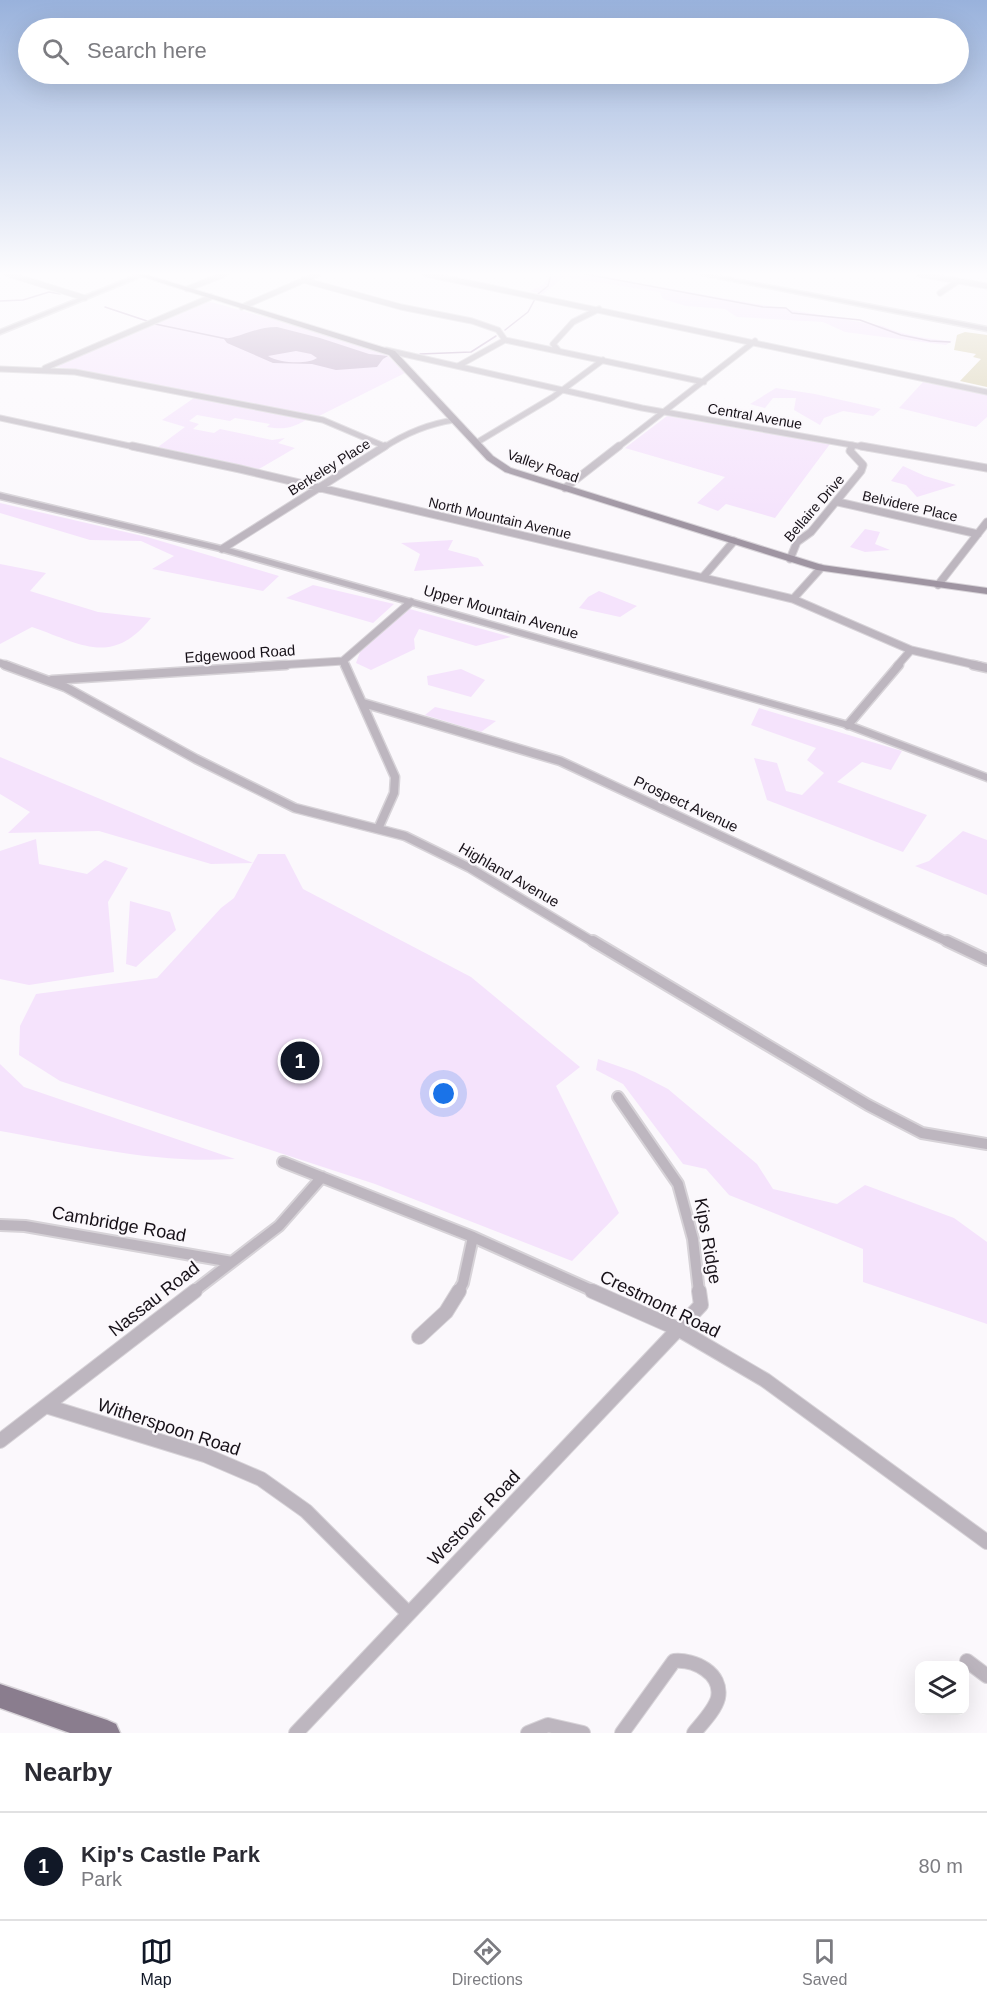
<!DOCTYPE html>
<style>
body{margin:0;font-family:Helvetica,sans-serif;background:#f2f2f3;color:#2b2b33}
.controls{position:absolute;right:18px;bottom:18px;display:grid;overflow:hidden;border-radius:12px;box-shadow:0 6px 24px #0002}
.controls button{width:54px;height:54px;display:grid;place-items:center;padding:0;border:0;border-bottom:2px solid #e1e1e2;background:#fff;color:#2b2b33;font:30px sans-serif}
.you{position:absolute;left:444px;top:1094px;width:21px;height:21px;margin:-15px;border:4px solid #fff;border-radius:50%;background:#1a73e8;box-shadow:0 0 0 9px #1a73e833}
.badge{display:grid;place-items:center;width:39px;height:39px;border-radius:50%;background:#111827;color:#fff;font-size:20px;font-weight:700}
.pin{position:absolute;translate:-50% -50%;border:3px solid #fff;box-shadow:0 2px 6px #0006}
.list{margin:0;padding:0;list-style:none}
h2{display:flex;justify-content:space-between;align-items:center;height:78px;margin:0;padding:0 24px;font-size:26px}
h2 small{font-size:20px;font-weight:400;color:#7c7c81}
.list li{display:grid;grid-template-columns:39px 1fr auto;gap:18px;align-items:center;box-sizing:border-box;height:108px;padding:0 24px;border-top:2px solid #e1e1e2}
.list b{display:block;font-size:22px;white-space:nowrap}
.list p{margin:0;font-size:20px;white-space:nowrap;color:#7c7c81}
.list em{font-size:20px;font-style:normal;color:#7c7c81}
.icon{flex:none;width:33px;height:33px;fill:none;stroke:currentColor;stroke-width:2;stroke-linecap:round;stroke-linejoin:round}
.map{position:relative;flex:none;width:987px;height:1733px;overflow:hidden}
.search{position:absolute;background:#fff;box-shadow:0 6px 24px #0002;left:18px;right:18px;top:18px;height:66px;display:flex;align-items:center;gap:15px;box-sizing:border-box;padding:0 21px;border-radius:33px;color:#7c7c81;font-size:22px}
.sheet{height:186px;background:#fff}
nav{display:flex;justify-content:space-around;align-items:center;box-sizing:border-box;height:84px;border-top:2px solid #e1e1e2;background:#fff;font-size:16px;color:#7c7c81}
nav a{display:grid;justify-items:center;gap:3px}
nav .on{color:#111827}
.map>svg:first-child{display:block}
</style>
<div class="map">
<svg width="987" height="1733" viewBox="0 0 987 1733">
<rect width="100%" height="100%" fill="#fbf8fc"/>
<path fill="#f5e3fc" d="M546,274H603L615,279L883,326C905,336 928,339 952,341L946,345L845,332L823,322L737,317L725,309L686,306L663,299L660,292L564,277L543,294L530,291L543,285L548,278L544,275Z
M207,301L290,324L386,354L405,373L319,416L52,366Z
M923,382L987,395V417L976,427L899,408Z
M776,388L815,394L881,409L873,416L843,411L824,418L820,425L794,410L796,398H773L765,408L750,404Z
M194,398L306,420C292,428 284,430 267,427L270,424L235,418L230,421L197,415L189,421L199,424L193,429L214,433L220,429L272,440L285,438L278,443L295,448L259,469L158,447L185,427L162,420Z
M667,416L830,444L775,518L726,504L718,511L697,503L725,477L625,448Z
M903,466L925,476L956,485L917,497L906,485L891,481Z
M0,503L147,537L279,576L263,591L152,569L174,556L141,541L90,540L0,513Z
M865,529L880,532L875,544L890,550L865,552L850,547Z
M453,540L448,550L478,558L484,566L414,571L420,554L401,543Z
M0,564L46,573L30,591L98,612L151,618C112,667 81,644 32,627L0,644Z
M313,585L394,604L373,623L286,598Z
M599,591L637,606L620,617L579,608L588,597Z
M406,608L511,637L476,646L419,629L414,639L415,649L371,670L356,663L360,652Z
M461,669L485,680L471,697L428,685L427,676Z
M435,707L496,721L481,732L425,715Z
M759,708L902,751L891,770L862,762L837,782L927,815L903,852L767,800L754,758L777,763L786,791L802,795L824,773L807,760L816,748L751,725Z
M0,757L253,863L258,854H285L303,889L471,977L580,1067L556,1086L619,1213L572,1261L375,1184L60,1081L19,1055L20,1026L36,994L157,978L221,908L234,898L253,863L211,864L99,831L8,833L30,812L0,794Z
M963,831L987,840V895L915,866L929,861Z
M36,839L39,864L87,874L105,860L128,868L108,902L114,972L29,985L0,979V851Z
M130,901L170,912L176,930L136,967L126,964Z
M598,1059L635,1072L668,1089L757,1164L773,1189L837,1204L865,1185L954,1218L987,1242V1324L863,1282V1249L729,1195L706,1169L683,1164L623,1084L596,1070Z
M0,1064L24,1087L235,1159C156,1164 78,1145 0,1131Z"/>
<path fill="#c3aeca" fill-rule="evenodd" d="M277,327L320,338L369,354L388,356L383,359L377,367L336,370L312,364L273,363L227,343L224,339C242,337 255,327 277,327ZM296,351L311,354L317,358C307,365 279,363 268,356Z"/>
<g fill="none" stroke-linecap="round" stroke-linejoin="round">
<path stroke="#c3aeca" stroke-width="1.5" d="M585,274L763,307L786,308L792,313L860,320L901,335L930,341L950,342
M538,294L548,286L551,274
M0,301L23,300L49,292L60,294
M105,307L147,321
M155,324L227,339
M505,330L528,312L535,299
M420,354L471,352L496,336"/>
</g>
<path fill="#d9d1b0" d="M965,332L987,335V387L960,381L981,359L973,357L976,354L954,350L957,335Z"/>
<g fill="none" stroke-linecap="round" stroke-linejoin="round">
<g stroke="#d7d3d8" stroke-width="7">
<path id="minor-far4" d="M8,274L85,298
M426,274L987,392
M919,274L987,286
M303,280L401,307L472,321L498,330L505,340
M187,289L225,274
M940,293L958,281
M242,307L318,274
M386,350L642,408L869,448
M558,350L553,344L573,322L599,309
M458,366L505,340L704,382
M45,368L211,297
M0,369L75,372L323,420L384,446
M0,418L139,448
M476,443L553,397L603,360
M383,448C406,433 427,424 454,420
M617,448L755,341
M851,448L852,445"/>
</g>
<g stroke="#d7d3d8" stroke-width="9">
<path id="minor-far3" d="M132,446L240,469L793,599L911,650L980,666
M861,446L987,468
M565,488L619,446
M838,502L978,534
M222,549L385,446
M790,559L797,542L811,532L861,471L863,465L850,451L852,446
M703,577L734,541
M938,585L987,522
M793,599L821,568
M343,661L345,666
M0,663L9,666
M263,666L343,661L411,602
M897,666L911,650"/>
</g>
<g stroke="#d7d3d8" stroke-width="11">
<path id="minor-far2" d="M5,665L65,687L196,759L295,808L405,836L470,868L595,943
M345,665L395,777L394,793L378,829
M973,665L987,668
M52,680L286,665
M363,703L560,761L950,943
M848,725L899,665"/>
</g>
<g stroke="#d7d3d8" stroke-width="14">
<path id="minor-far1" d="M593,941L868,1105L922,1133L987,1144
M947,941L987,960
M618,1097L678,1184L693,1239L699,1292
M283,1162L473,1237L596,1292
M0,1225L25,1226L232,1262
M193,1292L279,1226L322,1177
M458,1292L463,1283L473,1237"/>
</g>
<g stroke="#d7d3d8" stroke-width="16">
<path id="minor" d="M592,1291L678,1329L765,1380L987,1542
M419,1337L446,1312L459,1291
M46,1406L205,1455L261,1479L306,1511L408,1613
M0,1441L195,1291
M967,1661L987,1676
M296,1733L701,1305L699,1291
M528,1733L548,1725L583,1733
M622,1733L674,1661C694,1659 723,1673 718,1698C715,1710 702,1723 694,1733"/>
</g>
<g stroke="#d7d3d8" stroke-width="3">
<path id="tertiary" d="M139,274L145,275L0,334V330Z
M697,274H709L987,327V331Z
M0,493L225,547L852,723L987,774V781L844,727L220,551L0,499Z"/>
</g>
<g stroke="#d7d3d8" stroke-width="2">
<path id="secondary" d="M134,274H144L395,351L493,456L511,468L822,565L987,588V594L817,570L505,472L487,460L389,355Z"/>
</g>
<g stroke="#d7d3d8" stroke-width="3">
<path id="primary" d="M0,1684L107,1720L116,1724L120,1733H70L0,1708Z"/>
</g>
<use href="#minor-far4" stroke="#bdb6bf" stroke-width="5"/>
<use href="#minor-far3" stroke="#bdb6bf" stroke-width="7"/>
<use href="#minor-far2" stroke="#bdb6bf" stroke-width="8"/>
<use href="#minor-far1" stroke="#bdb6bf" stroke-width="10"/>
<use href="#minor" stroke="#bdb6bf" stroke-width="14"/>
<use href="#tertiary" fill="#bdb6bf" fill-rule="evenodd"/>
<use href="#secondary" fill="#9f95a2" fill-rule="evenodd"/>
<use href="#primary" fill="#8a7d8e" fill-rule="evenodd"/>
</g>
<linearGradient id="sky" x2="0" y2="1"><stop stop-color="#99b2dc"/><stop offset="0.53" stop-color="#fdfcfe"/><stop offset="1" stop-color="#fdfcfe" stop-opacity="0"/></linearGradient>
<rect width="987" height="516" fill="url(#sky)"/>
<g text-anchor="middle" stroke-width="4.5" stroke-linejoin="round" paint-order="stroke">
<g font-size="14" fill="#171118" stroke="#fbf8fc">
<text transform="translate(755 416) rotate(10)" y="5">Central Avenue</text>
<text transform="translate(543 466) rotate(19)" y="5">Valley Road</text>
<text transform="translate(329 467) rotate(-32)" y="5">Berkeley Place</text>
<text transform="translate(910 506) rotate(13)" y="5">Belvidere Place</text>
<text transform="translate(814 508) rotate(-49)" y="5">Bellaire Drive</text>
<text transform="translate(500 518) rotate(13)" y="5">North Mountain Avenue</text>
</g>
<g font-size="15" fill="#171118" stroke="#fbf8fc">
<text transform="translate(501 612) rotate(16)" y="5">Upper Mountain Avenue</text>
<text transform="translate(240 654) rotate(-4)" y="5">Edgewood Road</text>
<text transform="translate(686 804) rotate(25)" y="5">Prospect Avenue</text>
<text transform="translate(509 875) rotate(30)" y="5">Highland Avenue</text>
</g>
<g font-size="18" fill="#171118" stroke="#fbf8fc">
<text transform="translate(119 1224) rotate(10)" y="6">Cambridge Road</text>
<text transform="translate(708 1241) rotate(80)" y="6">Kips Ridge</text>
<text transform="translate(154 1299) rotate(-38)" y="6">Nassau Road</text>
<text transform="translate(660 1304) rotate(26)" y="6">Crestmont Road</text>
<text transform="translate(169 1427) rotate(18)" y="6">Witherspoon Road</text>
<text transform="translate(474 1518) rotate(-46)" y="6">Westover Road</text>
</g>
</g>
</svg>
<div class="controls">
<button><svg class="icon" aria-label="layers" viewBox="0 0 24 24"><path d="M12 4l9 5-9 5-9-5zM3 14l9 5 9-5"/></svg></button>
</div>
<div class="you"></div>
<div class="pin badge" style="left:300px;top:1061px">1</div>
<div class="search"><svg class="icon" aria-label="search" viewBox="0 0 24 24"><circle cx="10" cy="10" r="6"/><path d="M15 15l6 6"/></svg>Search here</div>
</div>
<section class="sheet">
<h2>Nearby<small></small></h2>
<ul class="list">
<li><span class="badge">1</span><div><b>Kip's Castle Park</b><p>Park</p></div><em>80 m</em></li>
</ul>
</section>
<nav>
<a class="on"><svg class="icon" aria-label="map" viewBox="0 0 24 24"><path d="M3 6l6-2 6 2 6-2v14l-6 2-6-2-6 2zM9 4v14M15 6v14"/></svg>Map</a>
<a><svg class="icon" aria-label="directions" viewBox="0 0 24 24"><path d="M12 3l9 9-9 9-9-9zM9 14v-3h6M13 9l2 2-2 2"/></svg>Directions</a>
<a><svg class="icon" aria-label="saved" viewBox="0 0 24 24"><path d="M7 4h10v16l-5-4-5 4z"/></svg>Saved</a>
</nav>
